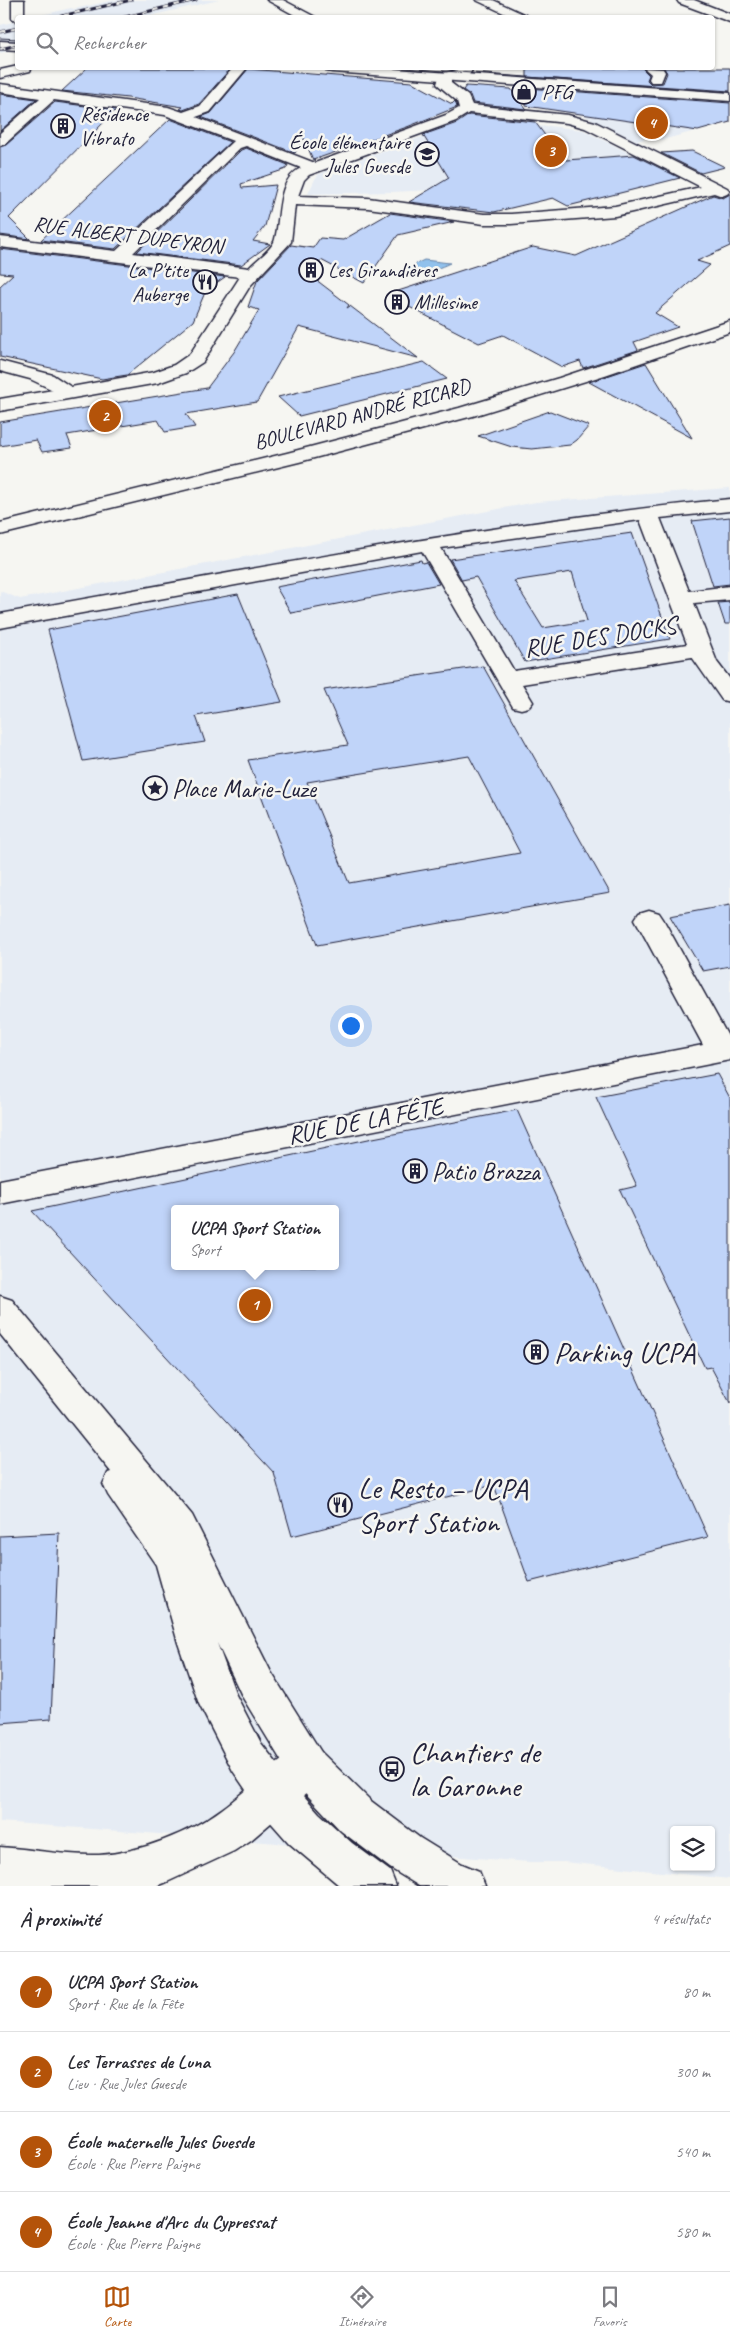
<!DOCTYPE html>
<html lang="fr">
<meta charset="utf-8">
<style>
body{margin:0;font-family:Caveat,sans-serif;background:#f2f2f3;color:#2b2b33}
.controls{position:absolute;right:15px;bottom:15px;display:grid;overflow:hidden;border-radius:5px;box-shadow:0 1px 4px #0004}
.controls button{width:45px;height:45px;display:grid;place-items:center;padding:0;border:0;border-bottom:1px solid #e1e1e2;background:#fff;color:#2b2b33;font:25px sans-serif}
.you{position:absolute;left:350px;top:1025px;width:18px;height:18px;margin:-12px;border:4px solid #fff;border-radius:50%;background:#1a73e8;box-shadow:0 0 0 8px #1a73e833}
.badge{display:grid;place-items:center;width:32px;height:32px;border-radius:50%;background:#b45309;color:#fff;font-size:16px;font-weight:700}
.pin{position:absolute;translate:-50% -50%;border:2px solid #fff;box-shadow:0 1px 5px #0006}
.popup{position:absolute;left:171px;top:1205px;width:168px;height:65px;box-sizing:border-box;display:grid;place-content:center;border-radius:5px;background:#fff;filter:drop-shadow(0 1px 4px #0005);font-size:16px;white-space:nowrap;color:#7c7c81}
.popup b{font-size:19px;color:#2b2b33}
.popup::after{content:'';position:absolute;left:50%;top:100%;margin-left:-10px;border:10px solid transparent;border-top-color:#fff}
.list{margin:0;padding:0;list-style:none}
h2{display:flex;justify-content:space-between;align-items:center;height:65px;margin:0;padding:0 20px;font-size:21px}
h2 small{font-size:16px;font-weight:400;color:#7c7c81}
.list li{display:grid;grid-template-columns:32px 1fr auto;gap:15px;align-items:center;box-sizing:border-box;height:80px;padding:0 20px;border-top:1px solid #e1e1e2}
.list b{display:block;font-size:19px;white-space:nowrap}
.list p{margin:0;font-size:16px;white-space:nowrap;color:#7c7c81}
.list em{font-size:16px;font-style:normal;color:#7c7c81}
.icon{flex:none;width:28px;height:28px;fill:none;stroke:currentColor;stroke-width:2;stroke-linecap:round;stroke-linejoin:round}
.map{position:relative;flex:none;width:730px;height:1886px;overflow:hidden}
.search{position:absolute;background:#fff;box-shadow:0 1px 4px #0004;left:15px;right:15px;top:15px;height:55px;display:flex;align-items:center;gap:12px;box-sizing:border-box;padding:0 18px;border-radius:5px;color:#7c7c81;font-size:19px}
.sheet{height:385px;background:#fff}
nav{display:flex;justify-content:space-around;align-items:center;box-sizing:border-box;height:70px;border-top:1px solid #e1e1e2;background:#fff;font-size:14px;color:#7c7c81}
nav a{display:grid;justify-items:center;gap:2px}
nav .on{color:#b45309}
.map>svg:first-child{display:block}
</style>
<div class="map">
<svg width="730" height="1886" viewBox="0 0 730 1886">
<rect width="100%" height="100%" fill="#f6f6f2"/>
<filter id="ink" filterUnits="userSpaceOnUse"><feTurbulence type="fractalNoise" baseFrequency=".02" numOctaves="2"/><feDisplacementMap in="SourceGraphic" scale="10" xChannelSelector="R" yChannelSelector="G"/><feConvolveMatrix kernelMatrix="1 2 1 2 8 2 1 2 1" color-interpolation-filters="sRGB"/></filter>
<g filter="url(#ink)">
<path fill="#e6ecf4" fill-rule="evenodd" d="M114,0H219L145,17H34L71,8L74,9Z
M17,21V49L0,53V25Z
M573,94L703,129L662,140L655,136L637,141L583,115L565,112Z
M549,126L583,130L661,169L498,187L391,192L308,194L315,179L319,174L430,134Z
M730,488V1879L564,1862H530L0,1822V591L20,599L536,502ZM175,1209H335V1266H175ZM674,1830H711V1867H674Z"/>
<path fill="#91c1ec" stroke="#6581a5" d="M424,260L450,263C438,269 419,275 406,269Z"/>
<path fill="#c0d4f9" stroke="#22223b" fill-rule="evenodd" d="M87,68H231L199,104L183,110L180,109L183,107L128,98L62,91Z
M527,68H642L649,75L647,80L651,84L663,83L667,73L664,68H730V91L527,77Z
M248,69L412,82L452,104L455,101L457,107L407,127L313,160L304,138L295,153L201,117L211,113Z
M466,86L511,89L526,109L473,103L470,95L463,90Z
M527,88L730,103V122L698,131L526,106Z
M0,94L36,99L0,131Z
M55,102L116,110L9,218L30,239L0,235V147L6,145Z
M469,115L535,122L562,158L566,160L634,155L680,178L568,206L553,198L494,212L409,202L449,178L423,135L457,123Z
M170,119L230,142L115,249L41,240Z
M246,148L288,165L286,169L241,184L242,188L276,185L265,226L253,241L270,244L241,265L137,252L241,150Z
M692,151L725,167L701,173L661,153Z
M730,194V246L697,261L710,265L655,313L678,327L634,342L638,350L583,368L580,361L562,367L503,335L479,343L386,295L533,247L576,256L713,195L723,198Z
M390,213L454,222L398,235L364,283L321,260L311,276L349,305L347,308L350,306L418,358L299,327L257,402L186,414L195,427L165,432L158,420L67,435L72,448L42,452L36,440L0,446V422L207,388L234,352L259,310L248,307L257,281L291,245L313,248L320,238L343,240Z
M0,249L225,277L206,290L193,321L127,375L102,379L0,357V286L13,274L0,273Z
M424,362L447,379L299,416L278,397Z
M646,363L692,438L589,382Z
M550,411L589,426L577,440L570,445L532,449L512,447L478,436Z
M730,517V584L713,586L692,521Z
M632,533L670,639L525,662L476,577L462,580L450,559ZM572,572L587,621L543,628L514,581Z
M421,560L422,563L426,562L439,584L291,613L276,587Z
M238,594L282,702L196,716L205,742L83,761L48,630Z
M730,602V624H725L718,603Z
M483,666L610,893L317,945L248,760L348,745L324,690ZM469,756L520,853L349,883L307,782Z
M730,905V966L703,971L670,916Z
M717,1074L730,1098V1403L711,1367L705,1368L620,1190L637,1186L596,1097Z
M517,1110L708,1537L529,1582L494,1485L292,1536L274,1473L32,1211L373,1138ZM175,1209H335V1266H175Z
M59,1533L51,1719L0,1723V1536Z"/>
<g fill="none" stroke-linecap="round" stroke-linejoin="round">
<g stroke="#22223b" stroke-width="3">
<path id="minor" d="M12,0H24V18H18V22L12,18Z
M267,0H283L317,18H300Z
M476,0H493L532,18H514Z
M677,0H694L730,14V22L679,3Z
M18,66V68H32L30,71L0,78V70Z
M233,68H247L210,112L196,117L315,163L446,115L459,108L457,101L437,84L440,74L457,70V68H470L472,70L469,75L451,79V83L468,96L472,105L568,115L595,122L727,188L730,191L727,194L722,196L714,193L615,216L511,224H484L368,208L295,205L291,242L250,286L203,362L186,373L158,383L0,411V399L53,390L30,379L0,371V361L53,375L71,387L154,372L174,365L190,354L240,277L0,247V237L116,251L233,141L165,115L54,100L5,144L0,145V133L40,98L0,92V84L168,107L183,112L200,106ZM469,113L567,123L585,128L701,187L615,206L511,214H484L368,198L298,196L304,180L309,175L456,121ZM246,146L301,168C276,180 281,217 275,239C273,249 256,260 249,268L133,253L240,148Z
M644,68L663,69L665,72L661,82H651L649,79L651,74Z
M730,499V511L660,518L689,591L730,586V600L694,603L717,662L730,679V702L722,700L692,657L522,684L533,702L529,707L521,709L513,707L422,551L0,628V614C243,571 485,523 730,499ZM640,520L687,644L514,671L441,548Z
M649,910L659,913L663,919L730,1040V1060L0,1204V1180L703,1045L635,919L639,913Z
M307,1746L321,1752L327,1766L321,1780L251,1840L234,1851L167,1882L157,1886H0V1847C32,1849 66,1856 99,1855C139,1853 190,1833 222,1809C250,1789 275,1759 307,1746Z"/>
</g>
<g stroke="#22223b" stroke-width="3">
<path id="major" d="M0,41L18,42V50L0,49Z
M326,68H381L730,93V101L332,72L327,71Z
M730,321V332L605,375L473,416L299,462L0,535V523L287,453L459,408L559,378Z
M0,1296L12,1300L192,1515L271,1672L321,1752L371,1801L420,1838L462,1864L479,1871L485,1886H419L390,1868L341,1831L293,1780L243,1698L217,1643L236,1695L261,1743L289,1779L319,1813L352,1843L390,1871L396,1886H340L289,1843L259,1809L233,1771L199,1704L178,1643L156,1565L108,1495L103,1484L108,1473L111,1472L0,1334Z"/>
</g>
<use href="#minor" fill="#f6f6f2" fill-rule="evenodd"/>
<use href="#major" fill="#f6f6f2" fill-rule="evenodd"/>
<path stroke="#22223b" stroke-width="1" d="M0,38L18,39
M404,68L730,92"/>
<g stroke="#22223b" stroke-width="3">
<path id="rail" d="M53,18L131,0
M121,18L196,0
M0,32L18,28
M0,49L18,45"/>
</g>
<use href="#rail" stroke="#f6f6f2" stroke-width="2" stroke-dasharray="5.5" stroke-linecap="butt"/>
</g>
</g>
<defs>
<g id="shop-ring" transform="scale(1.25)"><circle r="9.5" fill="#f6f6f2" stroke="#22223b" stroke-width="1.5"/><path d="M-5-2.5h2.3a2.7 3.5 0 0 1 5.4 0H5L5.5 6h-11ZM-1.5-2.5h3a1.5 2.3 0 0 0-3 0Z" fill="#22223b"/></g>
<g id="building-ring" transform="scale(1.25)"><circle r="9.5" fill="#f6f6f2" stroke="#22223b" stroke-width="1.5"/><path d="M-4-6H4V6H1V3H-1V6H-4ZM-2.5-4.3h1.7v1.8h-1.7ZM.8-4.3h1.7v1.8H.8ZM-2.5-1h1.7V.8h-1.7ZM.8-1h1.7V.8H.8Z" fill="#22223b"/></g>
<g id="school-ring" transform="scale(1.25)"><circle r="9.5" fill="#f6f6f2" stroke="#22223b" stroke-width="1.5"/><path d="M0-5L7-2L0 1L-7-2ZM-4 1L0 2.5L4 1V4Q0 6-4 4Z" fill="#22223b"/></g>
<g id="restaurant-ring" transform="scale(1.25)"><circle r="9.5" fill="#f6f6f2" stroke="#22223b" stroke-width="1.5"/><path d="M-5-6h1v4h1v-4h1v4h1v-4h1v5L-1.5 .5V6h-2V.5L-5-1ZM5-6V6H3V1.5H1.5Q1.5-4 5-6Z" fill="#22223b"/></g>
<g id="sight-ring" transform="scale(1.25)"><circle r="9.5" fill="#f6f6f2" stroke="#22223b" stroke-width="1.5"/><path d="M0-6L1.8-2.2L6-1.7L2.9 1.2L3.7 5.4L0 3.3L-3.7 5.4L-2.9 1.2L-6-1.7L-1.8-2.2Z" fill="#22223b"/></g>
<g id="bus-ring" transform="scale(1.25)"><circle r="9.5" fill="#f6f6f2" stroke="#22223b" stroke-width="1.5"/><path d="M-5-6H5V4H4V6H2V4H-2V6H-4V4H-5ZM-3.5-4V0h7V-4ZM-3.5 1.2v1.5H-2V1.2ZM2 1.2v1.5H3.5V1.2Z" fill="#22223b"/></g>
</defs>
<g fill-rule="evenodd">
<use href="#shop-ring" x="524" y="92"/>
<use href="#building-ring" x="63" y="126"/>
<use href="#school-ring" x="427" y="154"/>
<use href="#building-ring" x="311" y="270"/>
<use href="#restaurant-ring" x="205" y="282"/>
<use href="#building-ring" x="397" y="302"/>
<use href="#sight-ring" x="155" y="788"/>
<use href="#building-ring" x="415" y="1171"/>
<use href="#building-ring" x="536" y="1352"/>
<use href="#restaurant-ring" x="340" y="1505"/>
<use href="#bus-ring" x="392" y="1769"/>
</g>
<g text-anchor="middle" stroke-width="5" stroke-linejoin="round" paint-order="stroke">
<g font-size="21" fill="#22223b" stroke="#f6f6f2" text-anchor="start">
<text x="542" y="99">PFG</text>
<text x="80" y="121">Résidence<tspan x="80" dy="24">Vibrato</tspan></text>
<text x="410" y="149" text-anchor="end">École élémentaire<tspan x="410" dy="24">Jules Guesde</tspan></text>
<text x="188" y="277" text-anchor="end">La P'tite<tspan x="188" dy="24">Auberge</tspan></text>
<text x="328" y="277">Les Girandières</text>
<text x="414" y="309">Millesime</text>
</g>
<g font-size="21" fill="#22223b" stroke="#f6f6f2">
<text transform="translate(128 235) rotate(7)" y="7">RUE ALBERT DUPEYRON</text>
<text transform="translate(362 414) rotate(-15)" y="7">BOULEVARD ANDRÉ RICARD</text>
</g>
<g font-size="25" fill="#22223b" stroke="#f6f6f2">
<text transform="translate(600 636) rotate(-9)" y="9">RUE DES DOCKS</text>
<text transform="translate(365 1120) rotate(-11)" y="9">RUE DE LA FÊTE</text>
</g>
<g font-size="25" fill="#22223b" stroke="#f6f6f2" text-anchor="start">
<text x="172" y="797">Place Marie-Luze</text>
<text x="432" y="1180">Patio Brazza</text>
</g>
<g font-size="30" fill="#22223b" stroke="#f6f6f2" text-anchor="start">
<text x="554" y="1362">Parking UCPA</text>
<text x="358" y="1498">Le Resto – UCPA<tspan x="358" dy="34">Sport Station</tspan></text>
<text x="410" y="1762">Chantiers de<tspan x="410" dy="34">la Garonne</tspan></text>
</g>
</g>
</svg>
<div class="controls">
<button><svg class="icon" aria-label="layers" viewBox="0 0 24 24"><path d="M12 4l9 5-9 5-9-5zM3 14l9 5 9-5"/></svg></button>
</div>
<div class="you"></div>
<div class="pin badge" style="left:255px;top:1305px">1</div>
<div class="popup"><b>UCPA Sport Station</b>Sport</div>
<div class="pin badge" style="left:105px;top:416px">2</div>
<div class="pin badge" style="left:551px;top:151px">3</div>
<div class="pin badge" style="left:652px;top:123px">4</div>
<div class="search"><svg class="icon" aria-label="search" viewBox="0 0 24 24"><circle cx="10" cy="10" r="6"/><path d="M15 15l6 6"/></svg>Rechercher</div>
</div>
<section class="sheet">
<h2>À proximité<small>4 résultats</small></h2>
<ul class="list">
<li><span class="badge">1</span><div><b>UCPA Sport Station</b><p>Sport · Rue de la Fête</p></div><em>80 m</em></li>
<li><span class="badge">2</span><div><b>Les Terrasses de Luna</b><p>Lieu · Rue Jules Guesde</p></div><em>300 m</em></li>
<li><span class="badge">3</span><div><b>École maternelle Jules Guesde</b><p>École · Rue Pierre Paigne</p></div><em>540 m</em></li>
<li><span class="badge">4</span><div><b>École Jeanne d'Arc du Cypressat</b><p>École · Rue Pierre Paigne</p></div><em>580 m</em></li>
</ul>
</section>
<nav>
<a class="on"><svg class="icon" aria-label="map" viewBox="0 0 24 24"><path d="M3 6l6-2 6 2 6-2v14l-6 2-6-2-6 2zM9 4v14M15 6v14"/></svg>Carte</a>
<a><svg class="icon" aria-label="directions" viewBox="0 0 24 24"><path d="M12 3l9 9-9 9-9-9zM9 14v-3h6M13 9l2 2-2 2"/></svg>Itinéraire</a>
<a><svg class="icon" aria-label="saved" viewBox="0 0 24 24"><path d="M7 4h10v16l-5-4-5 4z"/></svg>Favoris</a>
</nav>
